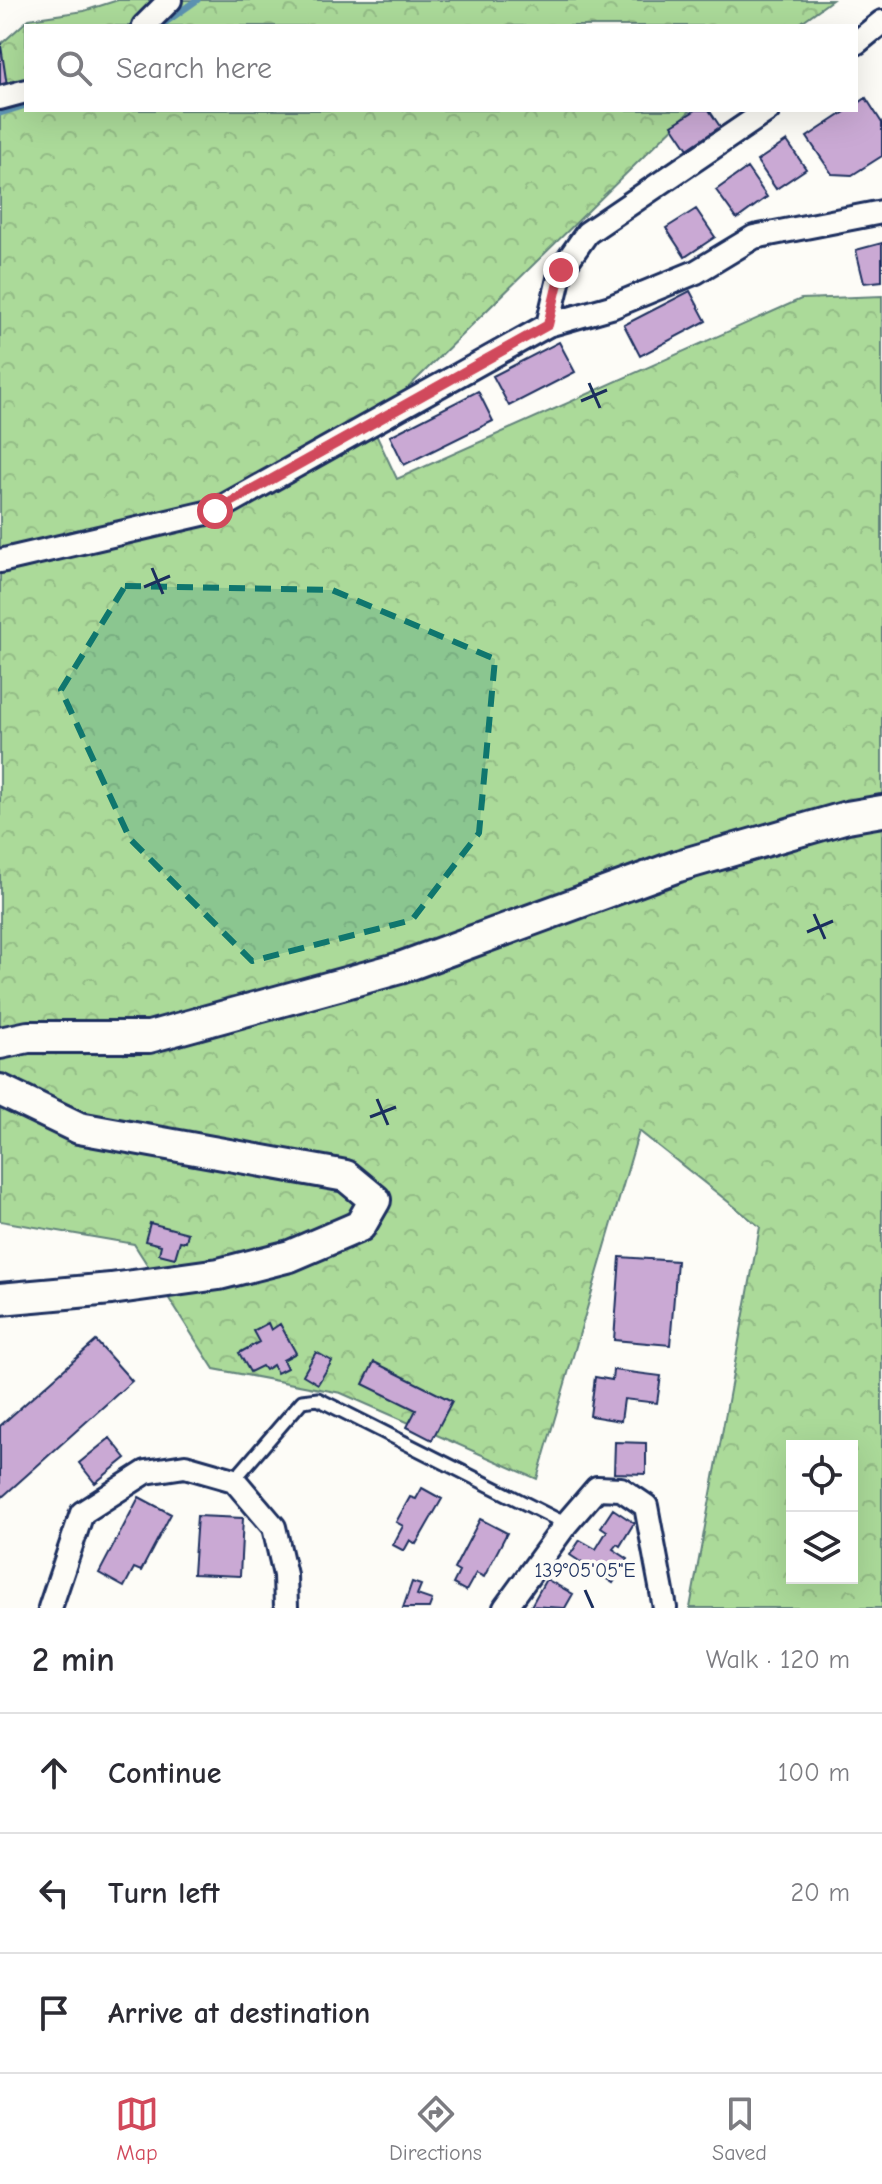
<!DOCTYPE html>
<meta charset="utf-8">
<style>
body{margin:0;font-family:"Comic Neue",sans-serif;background:#f2f2f3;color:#2b2b33}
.controls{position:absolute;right:24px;bottom:24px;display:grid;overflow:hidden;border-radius:0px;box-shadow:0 8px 32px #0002}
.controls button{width:72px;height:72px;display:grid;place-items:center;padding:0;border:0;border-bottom:2px solid #e1e1e2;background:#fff;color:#2b2b33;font:40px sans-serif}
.stop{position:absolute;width:24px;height:24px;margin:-18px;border:6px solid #d1495b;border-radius:50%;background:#fff}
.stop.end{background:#d1495b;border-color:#fff;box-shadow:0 2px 8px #0008}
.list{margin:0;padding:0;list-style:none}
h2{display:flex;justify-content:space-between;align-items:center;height:104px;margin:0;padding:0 32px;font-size:34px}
h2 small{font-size:26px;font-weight:400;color:#7c7c81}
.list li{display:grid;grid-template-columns:52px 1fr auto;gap:24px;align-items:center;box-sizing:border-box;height:120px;padding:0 32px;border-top:2px solid #e1e1e2}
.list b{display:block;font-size:30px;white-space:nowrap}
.list em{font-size:26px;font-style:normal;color:#7c7c81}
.icon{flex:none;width:44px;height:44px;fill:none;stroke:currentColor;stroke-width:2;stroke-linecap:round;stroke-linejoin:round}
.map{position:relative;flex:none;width:882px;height:1608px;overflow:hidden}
.search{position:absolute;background:#fff;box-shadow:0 8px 32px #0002;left:24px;right:24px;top:24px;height:88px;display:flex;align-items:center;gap:20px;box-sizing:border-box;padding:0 28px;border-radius:0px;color:#7c7c81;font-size:30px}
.sheet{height:464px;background:#fff}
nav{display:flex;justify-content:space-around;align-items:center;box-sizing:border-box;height:112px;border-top:2px solid #e1e1e2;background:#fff;font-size:22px;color:#7c7c81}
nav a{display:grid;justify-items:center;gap:4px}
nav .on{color:#d1495b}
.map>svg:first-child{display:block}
</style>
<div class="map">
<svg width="882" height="1608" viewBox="0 0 882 1608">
<defs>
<pattern id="forest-crowns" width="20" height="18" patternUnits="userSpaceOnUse" patternTransform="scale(2)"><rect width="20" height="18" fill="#abda99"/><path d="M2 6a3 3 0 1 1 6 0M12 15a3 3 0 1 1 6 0" fill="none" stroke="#93bb86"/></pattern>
</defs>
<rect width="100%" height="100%" fill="#fdfcf7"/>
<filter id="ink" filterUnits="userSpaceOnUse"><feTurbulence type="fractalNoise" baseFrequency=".0125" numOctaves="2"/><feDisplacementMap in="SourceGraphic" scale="16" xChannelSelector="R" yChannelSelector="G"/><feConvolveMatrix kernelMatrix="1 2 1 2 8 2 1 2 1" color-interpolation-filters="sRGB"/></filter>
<g filter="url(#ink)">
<path fill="url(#forest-crowns)" stroke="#63847c" stroke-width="2" fill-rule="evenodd" d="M118,0H832L796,26H26V110H691L371,424L397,479L801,299L882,296V1608H690L760,1227L639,1131L537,1479L341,1393L214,1369L134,1244L0,1221V45L29,19L84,11ZM792,1446H852V1578H792Z"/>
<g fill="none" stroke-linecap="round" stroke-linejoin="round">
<path stroke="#5c92b1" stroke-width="7" d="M160,26L197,0
M0,113L26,105"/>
</g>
<path fill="#caa9d4" stroke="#1b2f5e" stroke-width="2" d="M0,39L7,86H0Z
M866,98L882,123V156L852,175L832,174L807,137L848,110H856V105Z
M696,110H709L721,128L688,149L672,125Z
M787,141L806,169L776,189L757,161Z
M747,168L767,197L737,219L716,190Z
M696,209L715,237L685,257L666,228Z
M882,243V281L864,283L856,250Z
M690,291L706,321L640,356L624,325Z
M559,342L575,372L509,406L493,376Z
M478,391L493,421L404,465L390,436Z
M150,1223L188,1233L186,1242L180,1241L175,1258L159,1254L161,1245L145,1241Z
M620,1257L677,1261L670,1345L614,1340Z
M268,1323L271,1330L280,1324L296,1353L283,1360L287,1368L277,1373L273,1365L265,1370L262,1366L250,1372L239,1353L259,1342L253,1331Z
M96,1341L132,1381L0,1499V1426Z
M316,1352L332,1361L318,1384L303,1375Z
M374,1362L452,1401L432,1440L407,1427L416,1410L363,1384Z
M613,1370L661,1376L657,1403L624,1399L621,1421L590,1416L595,1377L612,1380Z
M110,1438L126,1458L95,1483L79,1463Z
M615,1442L646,1443V1474L614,1473Z
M422,1488L442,1499L416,1544L410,1540L404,1551L393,1545L403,1526L396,1522L410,1497L416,1499Z
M139,1497L171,1514L141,1571L134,1568L124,1587L99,1573Z
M613,1509L634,1523L620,1546L617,1544L613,1549L628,1559L613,1583L570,1555L580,1540L596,1549L607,1531L601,1527Z
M197,1516L243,1518L240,1576L193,1574Z
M480,1519L507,1533L484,1577L476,1573L466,1591L453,1584L459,1572L454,1569Z
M546,1579L573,1594L565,1608L531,1606Z
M412,1582L421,1585L417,1595L432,1600L429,1608H403Z"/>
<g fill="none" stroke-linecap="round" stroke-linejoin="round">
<g stroke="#1b2f5e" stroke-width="17">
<path id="lane" d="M234,1480L302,1401L318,1399L566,1524"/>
</g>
<g stroke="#1b2f5e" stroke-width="28">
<path id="street" d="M144,26L170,0
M856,43L882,22
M0,98L26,91
M548,325L561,270L587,233L768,110
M0,561L215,511L548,325L611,307L696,272L754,237L882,212
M50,1608L82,1513L146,1472L185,1466L234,1480L274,1527L285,1575L286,1608
M505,1608L566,1524L597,1488L621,1489L646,1506L665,1608"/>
</g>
<g stroke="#1b2f5e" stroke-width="36">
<path id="secondary" d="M0,1043L28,1037H149L400,968L678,866L847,817L882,811
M0,1090L79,1128L346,1176L375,1200L360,1226L290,1256L219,1274L111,1289L0,1299"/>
</g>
<use href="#lane" stroke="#fdfcf7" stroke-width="11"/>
<use href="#street" stroke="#fdfcf7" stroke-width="22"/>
<use href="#secondary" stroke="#fdfcf7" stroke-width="30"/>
</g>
</g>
<g fill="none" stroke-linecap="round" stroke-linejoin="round" filter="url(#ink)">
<path stroke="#d1495b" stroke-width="10" d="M215,511L548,325L561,270"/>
</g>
<path fill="#0f766e" fill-opacity="0.2" stroke="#0f766e" stroke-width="6" stroke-dasharray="16 10" stroke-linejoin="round" d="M125,586L332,590L495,659L479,833L412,920L252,961L130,839L61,690Z"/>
<path fill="none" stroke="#1b2f5e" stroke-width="3" d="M589,383L600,408M581,401L607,390M152,568L163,594M144,587L170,576M814,914L825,939M807,932L833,921M377,1099L388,1125M370,1117L396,1107M585,1590L593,1608"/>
<g font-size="20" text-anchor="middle" fill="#1b2f5e" stroke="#fdfcf7" stroke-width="7" stroke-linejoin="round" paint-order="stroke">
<text x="585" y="1577">139°05'05"E</text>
</g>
</svg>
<div class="controls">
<button><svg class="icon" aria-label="locate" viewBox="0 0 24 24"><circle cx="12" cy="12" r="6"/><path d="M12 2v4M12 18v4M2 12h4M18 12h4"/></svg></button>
<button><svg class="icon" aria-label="layers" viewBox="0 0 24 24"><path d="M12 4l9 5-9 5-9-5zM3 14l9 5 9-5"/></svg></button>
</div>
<div class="stop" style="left:215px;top:511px"></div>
<div class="stop end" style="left:561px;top:270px"></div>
<div class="search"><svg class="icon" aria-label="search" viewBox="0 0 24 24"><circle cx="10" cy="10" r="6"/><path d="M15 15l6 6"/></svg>Search here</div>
</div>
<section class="sheet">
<h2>2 min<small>Walk · 120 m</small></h2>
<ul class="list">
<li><svg class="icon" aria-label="ahead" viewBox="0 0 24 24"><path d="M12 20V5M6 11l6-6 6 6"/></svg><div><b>Continue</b></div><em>100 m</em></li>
<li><svg class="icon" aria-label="left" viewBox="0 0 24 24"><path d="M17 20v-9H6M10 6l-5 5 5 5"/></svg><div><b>Turn left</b></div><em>20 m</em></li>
<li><svg class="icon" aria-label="arrive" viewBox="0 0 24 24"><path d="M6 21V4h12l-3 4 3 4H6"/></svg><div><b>Arrive at destination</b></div></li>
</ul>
</section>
<nav>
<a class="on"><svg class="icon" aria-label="map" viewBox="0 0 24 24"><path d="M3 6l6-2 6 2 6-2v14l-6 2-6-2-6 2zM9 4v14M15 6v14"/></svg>Map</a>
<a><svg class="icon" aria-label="directions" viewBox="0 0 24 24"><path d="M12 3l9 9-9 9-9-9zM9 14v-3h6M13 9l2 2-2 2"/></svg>Directions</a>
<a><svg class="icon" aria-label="saved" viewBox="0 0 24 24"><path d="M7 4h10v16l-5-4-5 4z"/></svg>Saved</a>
</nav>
